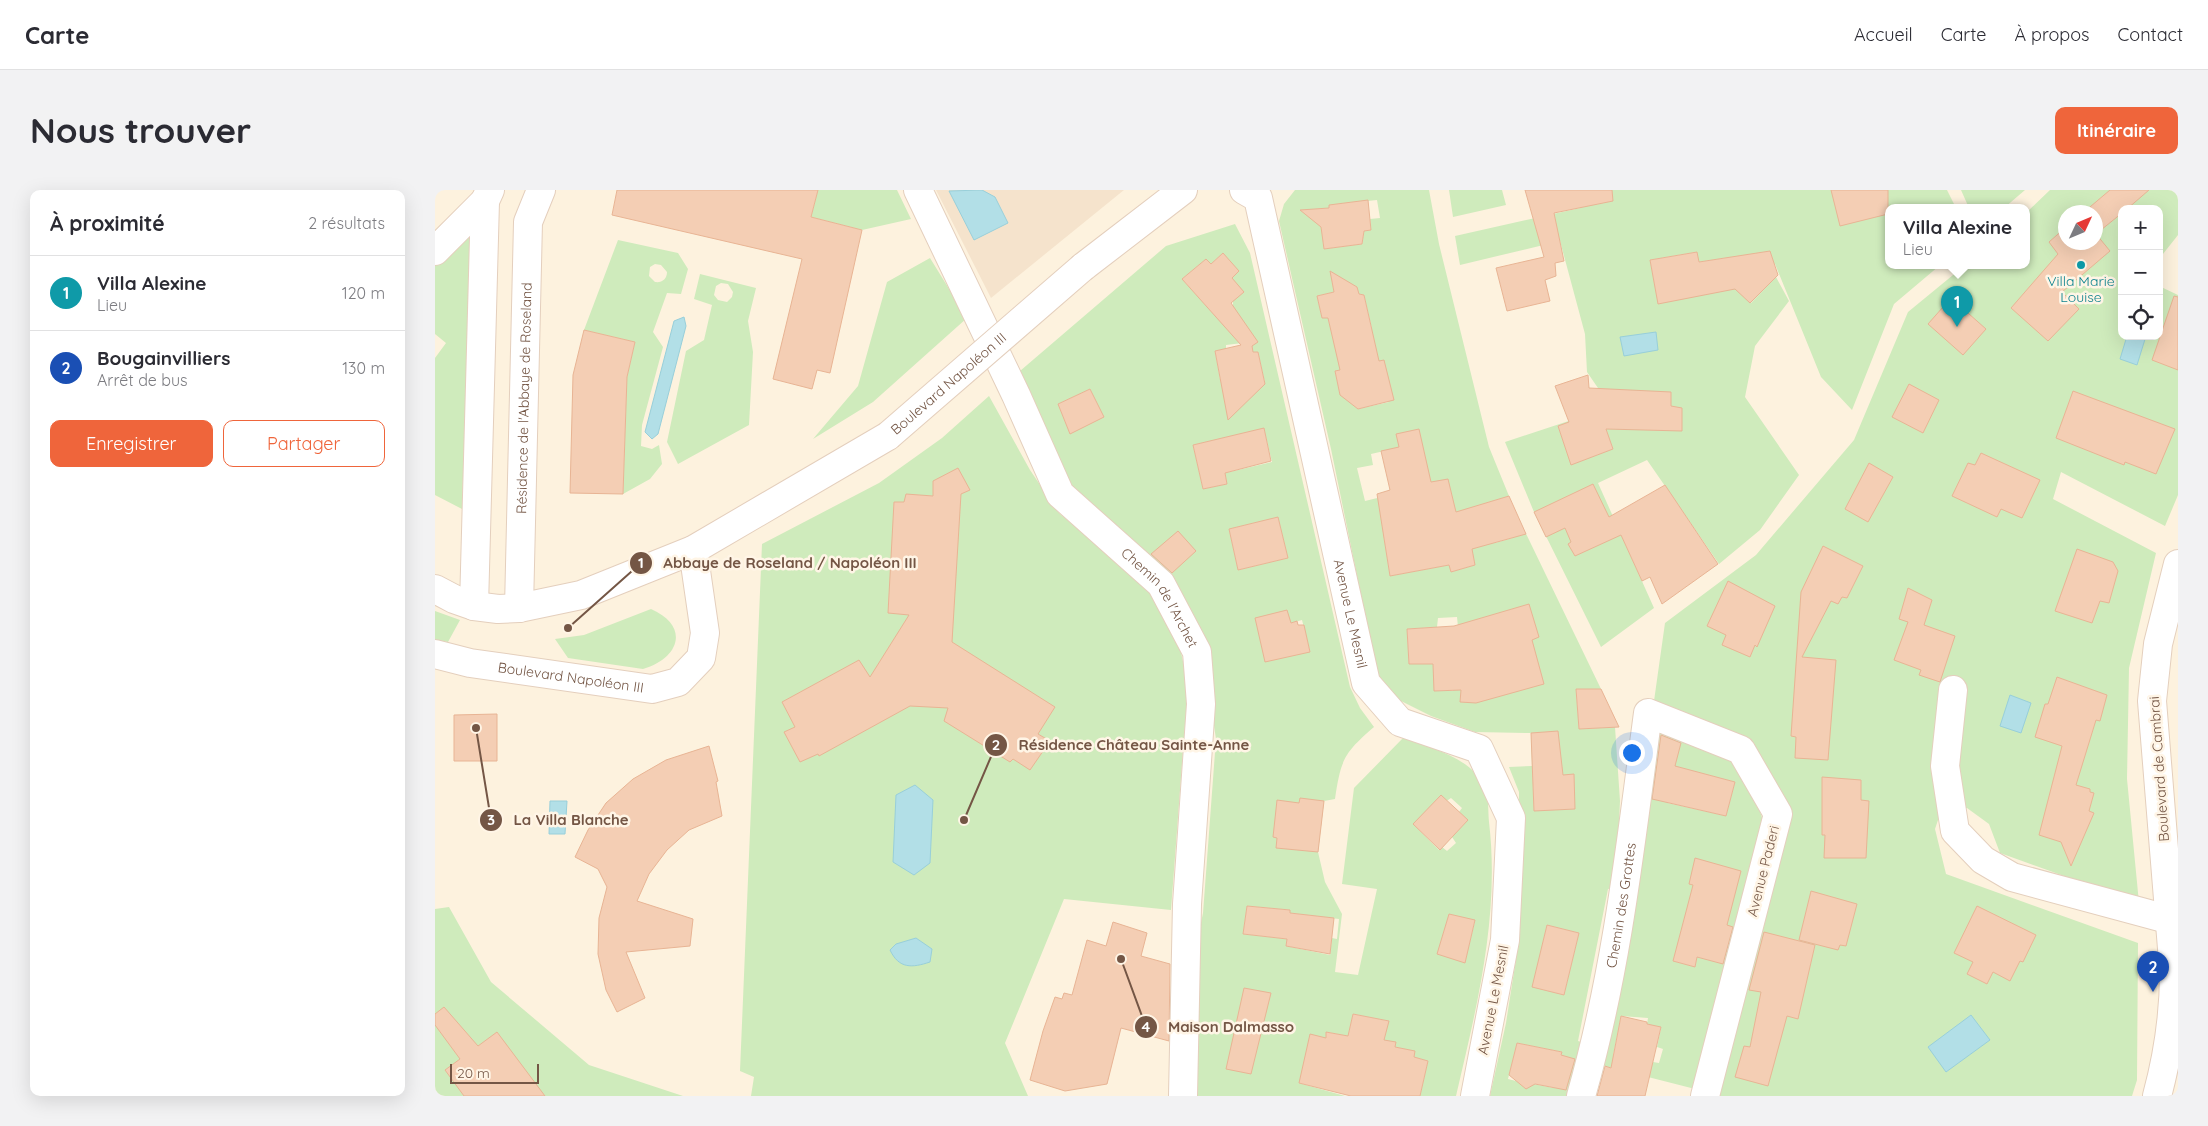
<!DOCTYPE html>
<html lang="fr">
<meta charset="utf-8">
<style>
body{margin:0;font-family:Quicksand,sans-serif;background:#f2f2f3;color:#2b2b33}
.controls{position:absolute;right:15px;top:15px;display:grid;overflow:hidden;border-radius:10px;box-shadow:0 5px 20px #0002}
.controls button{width:45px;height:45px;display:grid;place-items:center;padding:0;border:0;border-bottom:1px solid #e1e1e2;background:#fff;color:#2b2b33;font:25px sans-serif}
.compass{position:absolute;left:1623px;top:15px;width:45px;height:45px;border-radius:50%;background:#fff;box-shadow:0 5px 20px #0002;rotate:46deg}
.scale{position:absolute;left:15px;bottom:12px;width:89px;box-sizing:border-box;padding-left:5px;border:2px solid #745645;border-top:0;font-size:14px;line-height:18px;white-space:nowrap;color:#745645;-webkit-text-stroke:4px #fff5e6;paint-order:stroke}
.you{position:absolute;left:1196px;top:562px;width:18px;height:18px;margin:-12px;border:4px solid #fff;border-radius:50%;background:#1a73e8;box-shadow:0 0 0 8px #1a73e833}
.badge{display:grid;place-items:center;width:32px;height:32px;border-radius:50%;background:#ef653b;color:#fff;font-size:16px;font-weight:700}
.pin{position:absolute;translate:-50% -41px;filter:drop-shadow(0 1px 2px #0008)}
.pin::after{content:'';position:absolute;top:26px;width:18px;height:15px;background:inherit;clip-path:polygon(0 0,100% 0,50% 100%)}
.popup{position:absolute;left:1450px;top:14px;width:145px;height:65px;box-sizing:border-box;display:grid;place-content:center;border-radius:10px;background:#fff;filter:drop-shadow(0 1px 4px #0005);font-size:16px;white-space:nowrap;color:#7c7c81}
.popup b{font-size:19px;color:#2b2b33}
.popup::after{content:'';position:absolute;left:50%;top:100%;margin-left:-10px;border:10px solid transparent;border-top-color:#fff}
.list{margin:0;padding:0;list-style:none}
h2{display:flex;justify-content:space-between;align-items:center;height:65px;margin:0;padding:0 20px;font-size:21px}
h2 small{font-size:16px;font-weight:400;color:#7c7c81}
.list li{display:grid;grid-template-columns:32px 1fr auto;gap:15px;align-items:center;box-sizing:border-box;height:75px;padding:0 20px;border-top:1px solid #e1e1e2}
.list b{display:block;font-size:19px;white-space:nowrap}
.list p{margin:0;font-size:16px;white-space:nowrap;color:#7c7c81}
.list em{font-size:16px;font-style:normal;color:#7c7c81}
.actions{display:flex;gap:10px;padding:15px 20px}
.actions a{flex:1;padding:11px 0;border:1px solid #ef653b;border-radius:10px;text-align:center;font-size:18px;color:#ef653b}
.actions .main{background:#ef653b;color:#fff}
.icon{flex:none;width:28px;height:28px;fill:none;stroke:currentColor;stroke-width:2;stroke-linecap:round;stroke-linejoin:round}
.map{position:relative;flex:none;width:1743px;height:906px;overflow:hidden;border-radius:10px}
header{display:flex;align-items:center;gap:30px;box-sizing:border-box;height:70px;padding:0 25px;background:#fff;border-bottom:1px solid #e1e1e2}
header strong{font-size:24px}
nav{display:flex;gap:28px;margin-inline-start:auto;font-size:18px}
.intro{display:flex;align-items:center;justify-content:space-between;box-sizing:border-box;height:120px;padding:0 30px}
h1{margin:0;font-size:35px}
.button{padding:12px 22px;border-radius:10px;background:#ef653b;color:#fff;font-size:18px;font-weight:700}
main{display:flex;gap:30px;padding:0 30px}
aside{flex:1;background:#fff;border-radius:10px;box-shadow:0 5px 20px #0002}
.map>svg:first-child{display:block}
</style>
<header>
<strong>Carte</strong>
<nav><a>Accueil</a><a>Carte</a><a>À propos</a><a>Contact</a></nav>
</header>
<div class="intro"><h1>Nous trouver</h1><a class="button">Itinéraire</a></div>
<main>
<aside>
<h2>À proximité<small>2 résultats</small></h2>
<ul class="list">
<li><span class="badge" style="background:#0f9aa8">1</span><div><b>Villa Alexine</b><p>Lieu</p></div><em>120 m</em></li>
<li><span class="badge" style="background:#1a4fb4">2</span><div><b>Bougainvilliers</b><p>Arrêt de bus</p></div><em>130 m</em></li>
</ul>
<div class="actions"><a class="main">Enregistrer</a><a>Partager</a></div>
</aside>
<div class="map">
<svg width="1743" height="906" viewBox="0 0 1743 906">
<rect width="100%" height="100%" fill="#fdf2de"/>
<path fill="#f5e3cc" d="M501,0H689L556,108Z"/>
<path fill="#cfebbc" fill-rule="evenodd" d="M383,0H462L476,29L427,40L376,27Z
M860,0H994L1004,54L1054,257L1074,306L1047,315L1060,353L1077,348L1070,327L1081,323L1166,499H1141L1144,539L1180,537L1185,611L1181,698L1173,699L1143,851L1152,854L1139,906H1055L1071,833L1084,750V602L1074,577L1097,576L1096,543L1040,542L996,526L960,508L943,488L896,259L844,31L849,14ZM942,10L945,28L935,29L936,40L929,41L927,54L889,59L886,34L877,21L881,19L894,18V15ZM906,89L922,97L924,104L929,105L937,139L898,147L893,128H887L882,106L899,102L897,91ZM949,171L954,212L923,219L916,213L914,202L905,204L900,181ZM958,259L967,302L930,311L922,278L938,275L936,264ZM1033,342L1040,375L1016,382L1014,375L955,386L949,346ZM1022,427L1024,447L1018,501H1000L998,474H974L972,439L1002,437L1003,428ZM1098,586L1140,619L1099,620ZM1112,735L1144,743L1129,805L1098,797ZM1082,853L1127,862L1119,898L1098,894L1092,898L1086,895L1085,892L1073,889Z
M1014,0H1067L1071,15L1018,27Z
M1139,0H1512L1521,18H1453V76H1504L1459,114L1417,220L1386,187L1340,74L1309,107L1316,113L1341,87L1354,111L1320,156L1310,207L1364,285L1325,340L1284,374L1212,270L1163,293L1219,418L1166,457L1099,322L1070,252L1176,217L1152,182L1150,144L1125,51L1025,75L1020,46L1145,18ZM1261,62L1264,72L1290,68L1297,99L1222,107L1215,70ZM1165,222L1178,259L1136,274L1123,236Z
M1526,0H1590L1569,18H1534Z
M1615,0H1743V45L1724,69V19H1687V146H1724V96L1743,105V305L1730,336L1626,282L1618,309L1721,363L1694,478L1692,589L1704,713L1565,663L1554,634L1532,618H1507L1500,639L1511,684L1703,753L1702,890L1697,906H1283L1343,674L1333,585L1219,511L1230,433L1321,365L1419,250L1473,122L1529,76H1591V23ZM1630,22H1660V52H1630Z
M800,34L815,63L915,497L925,518L939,537C909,563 906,569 900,609L889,611L883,662L890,692L907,724L900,782L923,785L942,699L907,694L919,598L968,548C996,558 1038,568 1050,598C1054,608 1053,622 1054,632C1065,725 1042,816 1021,906H985L993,871L979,867V861L960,857L949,850L953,831L918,824L914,842L927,849L892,842L891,848L864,893L910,906H759L757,776L768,723L781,549L765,442L642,309L585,181L731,56ZM788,63L797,88L798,115L783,129L747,89L771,69L776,74ZM816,152L818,162H823L830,193L824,199L785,189L780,161L791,159V155ZM655,199L668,227L635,243L623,214ZM829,239L837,272L790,283L792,294L768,299L758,255ZM843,328L853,368L803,380L794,339ZM867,430L875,461L826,453L856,433ZM1016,608L1027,618L1024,622L1033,630L1017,647L1021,653L1012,661L1007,657L1004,660L978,634ZM812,716L855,720V723L904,729L902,749L897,748L895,765L851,756L852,749L808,744ZM1014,724L1040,731L1030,772L1003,764Z
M36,40L27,319L0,305V168L11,153L0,144V75Z
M183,50L243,63L253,79L246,104L232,103L218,142L228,157L207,235L206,256L217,259L224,255L227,274L215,289L188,304L192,187L200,152L149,140ZM220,74L226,75L232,82C232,89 227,93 220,92L214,86L215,77Z
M495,68L532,128L438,212L378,249L423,196L452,92Z
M265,84L321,98L313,131L318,162L314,235L243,274L232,252L251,161L269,150L277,115L259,109ZM286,93L293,94L298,102L297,107L292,112L283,110L279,105L281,96Z
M554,206L595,280L624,323L708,394L727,415L745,458L753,494L736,720L629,709L570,853L593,906H316L319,887L305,881L327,354L444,293L507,248Z
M216,419C255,436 245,468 208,479L133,468L120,449L149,445Z
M0,421L25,430L13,452L0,450Z
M1215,537C1280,558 1308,559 1328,631L1264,900L1162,874ZM1242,577L1300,592L1291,626L1233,613ZM1250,728L1284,772L1262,767L1260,777L1238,771ZM1186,826L1213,828L1212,834L1226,838L1222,857L1228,859L1224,873L1218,872V874L1178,866Z
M14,717L56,792L154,875L248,906H0V719Z"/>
<path fill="#b2dfe7" stroke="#98cfda" d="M547,0L560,7L573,33L539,50L514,1Z
M249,127L251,136L223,244L217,249L210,242L239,131Z
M1221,142L1223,160L1189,166L1185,147Z
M1692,146H1711L1702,175L1685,169Z
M1575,505L1596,513L1586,543L1565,536Z
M480,595L498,610L495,673L479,685L458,672L461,605Z
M115,611H132L130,644H114Z
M481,748L497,759L495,772C477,778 464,779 455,760L461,754Z
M1536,825L1555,850L1511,882L1493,857Z"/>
<path fill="#f4ceb4" stroke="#e8b494" d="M182,0H383L376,27L427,40L395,183L382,180L377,199L338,189L367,69L177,25Z
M1090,0H1177L1178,11L1119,23L1129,71L1120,73L1121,86L1110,90L1115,111L1072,121L1061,78L1109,67Z
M1396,0H1453V24L1405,36Z
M1675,0H1714L1692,19H1687V23L1661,44L1675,61L1627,102L1644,119L1613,151L1576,118L1623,64L1614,52L1630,38V52H1660V22H1649Z
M933,10L936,40L929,41L927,54L889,59L886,37L865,20L894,18V15Z
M1335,61L1343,85L1315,113L1300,99L1223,114L1215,70L1262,62L1264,72Z
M788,63L804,81L797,88L809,102L796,113L823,152L817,156L818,162H823L830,194L793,230L780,161L806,155L747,89L771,69L776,74Z
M895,81L922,97L924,104L929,105L944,171L949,170L959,210L923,219L905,205L900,181L905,180L893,128H887L882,106L899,102Z
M1739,106L1743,107V180L1717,170Z
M1516,108L1551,139L1528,165L1493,134Z
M149,140L200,152L192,187L188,304L135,303L138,185Z
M1153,185L1154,198L1236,202V216L1247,218V241L1171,239L1178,259L1136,275L1123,236L1134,232L1120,196Z
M1474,194L1504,210L1488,243L1457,227Z
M655,199L669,227L635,244L623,214Z
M1638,201L1740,239L1721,284L1690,272L1689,275L1621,248Z
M829,238L836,271L790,283L792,294L768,299L758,255Z
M984,239L996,292L1013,289L1021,322L1074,306L1091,344L1037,359L1040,375L1016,382L1014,375L955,386L942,304L955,300L946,261L964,257L961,244Z
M1546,263L1605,290L1587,328L1566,319L1562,327L1517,306L1533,273L1540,275Z
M1434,273L1458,287L1433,332L1410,319Z
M523,278L535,300L526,304L517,452L620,517L603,544L615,551L595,580L578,569L575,572L509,531L513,518L475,516L384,566L383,564L365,572L349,542L360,537L347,512L424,470L435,487L474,425L453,423L459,312H469L471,304L498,306V291Z
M1158,294L1174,327L1230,295L1283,374L1227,414L1215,387L1207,391L1186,345L1140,366L1133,354L1136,352L1130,338L1111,347L1099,322Z
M843,327L853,368L803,380L794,339Z
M743,341L761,361L737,383L716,364Z
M1388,356L1428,376L1412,408L1407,407L1403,414L1396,411L1367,467L1401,470L1393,570L1360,568L1361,547L1356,546L1366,402Z
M1642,359L1678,372L1683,381L1674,413L1665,411L1657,433L1620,421Z
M1293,391L1340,416L1322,457L1320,455L1315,467L1287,455L1291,445L1272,436Z
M1473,398L1497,410L1489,435L1520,446L1505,492L1484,485L1486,480L1459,470L1473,432L1464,429Z
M1094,414L1104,447L1097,450L1109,494L1041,513L1025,512L1026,500L999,501L998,474H974L972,439L1019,436Z
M852,420L856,433L862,431L863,435H869L875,462L830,472L820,428Z
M1622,487L1672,505L1665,531L1661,530L1641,595L1655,599V602L1659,603L1654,621L1659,623L1636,676L1626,652L1604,645L1627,556L1600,547L1610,514H1613Z
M1141,499H1166L1184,537L1144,539Z
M62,524V571H19V525Z
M1123,541L1128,585L1139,584L1140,619L1099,621L1096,543Z
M1226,545L1246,553L1240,576L1300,592L1291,626L1217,609Z
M274,556L283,591L281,592L287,626L254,640L232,660L214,684L202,711L258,729L255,756L191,762L210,808L182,822L171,800L163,764L164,728L172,697L163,679L140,667L153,640L171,613L198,589L231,570Z
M1387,587L1426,590V610L1434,611L1431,668H1389L1390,645H1387Z
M1006,605L1033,630L1005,660L978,634Z
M865,608L889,611L883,662L841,658L842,648L838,647L842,610L864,613Z
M1260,668L1306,681L1292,735L1298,737L1288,774L1262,767L1260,777L1238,771L1258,695L1254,694Z
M1376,701L1422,714L1411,756L1405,755L1403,760L1364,750Z
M812,716L855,720V723L899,728L895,764L851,756L852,749L808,744Z
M1542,716L1601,745L1588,772L1585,771L1575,791L1558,782L1552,794L1532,784L1538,772L1519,763Z
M1014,724L1040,730L1030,773L1002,764Z
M678,732L712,743L706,766L735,774L734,851L686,838L672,894L630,901L595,890L608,841L620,807L627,809L629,803L637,805L652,750L671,756Z
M1112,735L1144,743L1129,805L1097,797Z
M1329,742L1380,755L1363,829L1352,826L1333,896L1300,887L1309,856L1315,857L1326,802L1314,800Z
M809,798L836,803L816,884L791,879Z
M9,817L43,856L62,842L110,906H29L10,880L25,869L0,835V824Z
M918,824L954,831L949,850L961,852L960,857L980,861L979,867L993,871L985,906H916L864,893L875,844L891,848V842L913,846Z
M1186,826L1212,832V834L1226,837L1210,906H1162L1170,876L1176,878Z
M1082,853L1127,862L1126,865L1140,869L1131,900L1100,894L1091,899L1074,885Z"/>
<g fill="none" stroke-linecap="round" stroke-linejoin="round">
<g stroke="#e4cfbd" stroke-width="30">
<g id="minor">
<path id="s1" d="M483,0L581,205L625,304L726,394L762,462L766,514L752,714L748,906"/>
<path id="s2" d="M809,0L823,8L931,493L965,532L1044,559L1076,628L1070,750L1040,906"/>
<path d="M0,61L50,11"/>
<path d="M648,77L748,0"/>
<path d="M0,399L19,409L39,416L63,419L84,418L146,405L258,360L453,246"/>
<path d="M39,416L50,11L55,0"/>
<path id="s3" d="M84,418L93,32L106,0"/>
<path id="s4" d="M0,464L35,473L217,499L243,492L266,468L270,443L258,360"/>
<path d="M1518,500L1510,576L1520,641L1548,670L1577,687L1736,730"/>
<path id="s5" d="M1146,906C1182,781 1196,651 1213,523L1306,560L1343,624L1270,906"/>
<path d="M1722,906C1733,865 1739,825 1739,783L1717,511L1723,454L1743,374"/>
</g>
</g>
<use href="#minor" stroke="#fff" stroke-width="28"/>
<g stroke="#e4cfbd" stroke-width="30" stroke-linecap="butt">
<g id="minor-bridge">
<path id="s6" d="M453,246L648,77"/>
</g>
</g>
<use href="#minor-bridge" stroke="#fff" stroke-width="28"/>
</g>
<circle fill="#0f9aa8" stroke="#fff5e6" stroke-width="2" cx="1646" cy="75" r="5"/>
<g text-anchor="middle" stroke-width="5" stroke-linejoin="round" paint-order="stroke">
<g font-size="14" fill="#0d838f" stroke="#fff5e6">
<text x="1646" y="96">Villa Marie<tspan x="1646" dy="16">Louise</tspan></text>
</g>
<g font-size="14" fill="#745645" stroke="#fff5e6">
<text dy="5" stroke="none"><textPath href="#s6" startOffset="80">Boulevard Napoléon III</textPath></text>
<text dy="5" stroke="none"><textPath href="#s3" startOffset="210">Résidence de l'Abbaye de Roseland</textPath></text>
<text dy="5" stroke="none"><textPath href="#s1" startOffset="481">Chemin de l'Archet</textPath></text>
<text dy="5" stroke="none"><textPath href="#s2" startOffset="442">Avenue Le Mesnil</textPath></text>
<text dy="5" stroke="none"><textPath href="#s4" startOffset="138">Boulevard Napoléon III</textPath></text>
<text transform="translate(1724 579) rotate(-94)" y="5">Boulevard de Cambrai</text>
<text transform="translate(1328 681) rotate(-76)" y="5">Avenue Paderi</text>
<text dy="5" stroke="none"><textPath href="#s5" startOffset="195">Chemin des Grottes</textPath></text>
<text transform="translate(1058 810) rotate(-79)" y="5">Avenue Le Mesnil</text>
</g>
</g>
<path fill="none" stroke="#745645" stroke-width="2" d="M133 438L206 373M529 630L561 555M41 538L56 630M686 769L711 837"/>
<g fill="#745645" stroke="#fff5e6" stroke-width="2">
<circle cx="133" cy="438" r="5"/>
<circle cx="529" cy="630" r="5"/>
<circle cx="41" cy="538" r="5"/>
<circle cx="686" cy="769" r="5"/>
<circle cx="206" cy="373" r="12"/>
<circle cx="561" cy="555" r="12"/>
<circle cx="56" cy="630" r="12"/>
<circle cx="711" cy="837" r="12"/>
</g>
<g font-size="15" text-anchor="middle" font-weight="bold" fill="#fff">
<text x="206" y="378">1</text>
<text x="561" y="560">2</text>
<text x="56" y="635">3</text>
<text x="711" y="842">4</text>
</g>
<g font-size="15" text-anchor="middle" font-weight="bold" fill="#745645" stroke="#fff5e6" stroke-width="5" stroke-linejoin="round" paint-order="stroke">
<text x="355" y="378">Abbaye de Roseland / Napoléon III</text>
<text x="699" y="560">Résidence Château Sainte-Anne</text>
<text x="136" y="635">La Villa Blanche</text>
<text x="796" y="842">Maison Dalmasso</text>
</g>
</svg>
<div class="controls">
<button>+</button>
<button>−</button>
<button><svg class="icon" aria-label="locate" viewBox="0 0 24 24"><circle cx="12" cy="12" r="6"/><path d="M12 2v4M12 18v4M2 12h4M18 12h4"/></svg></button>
</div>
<svg class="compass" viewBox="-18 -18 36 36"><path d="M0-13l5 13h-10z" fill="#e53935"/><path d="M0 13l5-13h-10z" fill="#7c7c81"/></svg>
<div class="scale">20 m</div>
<div class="you"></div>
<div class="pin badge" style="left:1522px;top:137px;background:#0f9aa8">1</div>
<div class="popup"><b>Villa Alexine</b>Lieu</div>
<div class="pin badge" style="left:1718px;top:802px;background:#1a4fb4">2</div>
</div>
</main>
